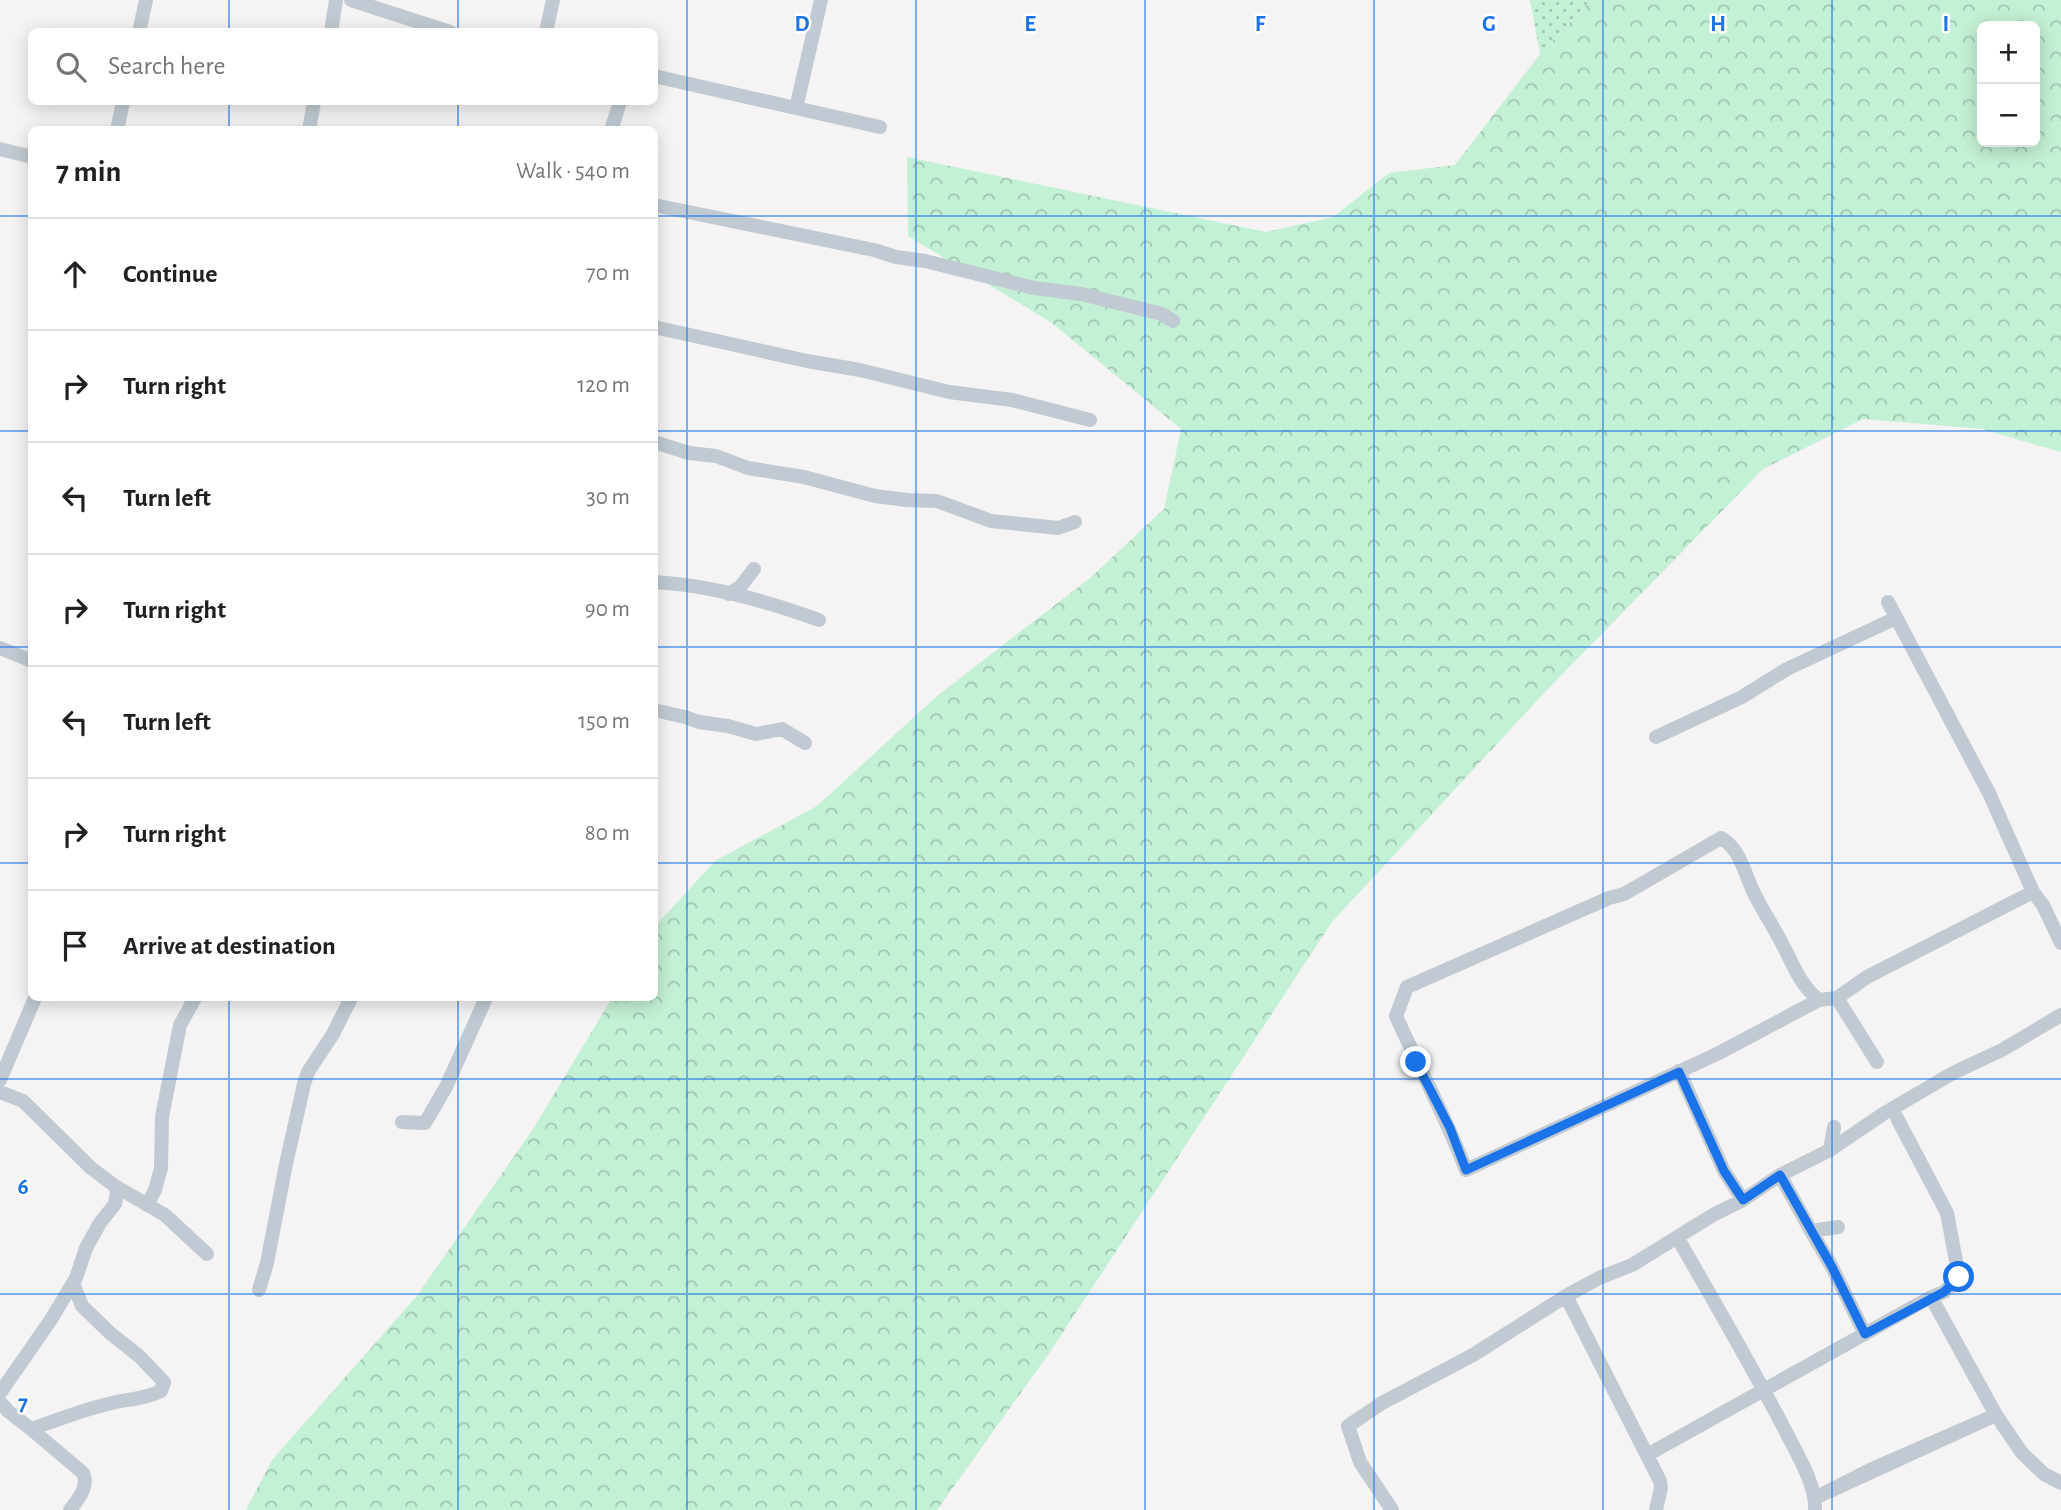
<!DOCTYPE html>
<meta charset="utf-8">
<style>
body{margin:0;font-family:"Alegreya Sans",sans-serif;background:#f6f6f6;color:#202124}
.controls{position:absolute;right:21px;top:21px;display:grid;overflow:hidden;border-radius:10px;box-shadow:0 4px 18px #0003}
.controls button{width:63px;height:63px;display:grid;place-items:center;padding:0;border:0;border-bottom:2px solid #e0e0e0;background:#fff;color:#202124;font:35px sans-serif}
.stop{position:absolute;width:21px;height:21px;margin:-16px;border:5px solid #1a73e8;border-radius:50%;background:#fff}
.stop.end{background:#1a73e8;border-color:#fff;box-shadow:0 2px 7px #0008}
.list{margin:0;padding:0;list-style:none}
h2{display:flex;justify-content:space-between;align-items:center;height:91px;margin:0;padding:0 28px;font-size:30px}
h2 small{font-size:23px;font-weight:400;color:#757577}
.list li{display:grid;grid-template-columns:46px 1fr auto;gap:21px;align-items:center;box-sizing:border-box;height:112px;padding:0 28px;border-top:2px solid #e0e0e0}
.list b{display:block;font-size:26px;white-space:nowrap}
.list em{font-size:23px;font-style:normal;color:#757577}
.icon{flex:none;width:38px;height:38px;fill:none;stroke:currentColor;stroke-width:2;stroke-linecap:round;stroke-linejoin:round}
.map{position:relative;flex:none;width:2061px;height:1510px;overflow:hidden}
.search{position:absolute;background:#fff;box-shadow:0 4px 18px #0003;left:28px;top:28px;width:630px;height:77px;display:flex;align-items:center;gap:18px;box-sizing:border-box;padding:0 24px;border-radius:10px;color:#757577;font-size:26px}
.panel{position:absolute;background:#fff;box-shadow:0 4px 18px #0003;left:28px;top:126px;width:630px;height:875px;border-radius:10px}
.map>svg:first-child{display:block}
</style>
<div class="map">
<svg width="2061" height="1510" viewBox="0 0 2061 1510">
<defs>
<pattern id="grass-dots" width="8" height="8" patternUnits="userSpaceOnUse" patternTransform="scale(1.75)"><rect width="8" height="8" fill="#c3f1d5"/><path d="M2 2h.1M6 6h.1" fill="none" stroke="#a0c6b0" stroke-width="1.8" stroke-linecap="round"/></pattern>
<pattern id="forest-crowns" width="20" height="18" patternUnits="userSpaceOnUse" patternTransform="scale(1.75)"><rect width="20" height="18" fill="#c3f1d5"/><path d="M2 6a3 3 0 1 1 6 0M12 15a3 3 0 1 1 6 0" fill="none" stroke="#a0c6b0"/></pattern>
</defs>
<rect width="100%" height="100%" fill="#f5f3f3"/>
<path fill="url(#grass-dots)" d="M1530,0H1591L1540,54Z"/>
<path fill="url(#forest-crowns)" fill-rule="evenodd" d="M1591,0H2061V452L1982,429L1863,419L1763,469L1545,692L1332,922L1052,1349L937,1510H246L272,1460L416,1297L533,1129L612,998H654V928L658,923L715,861L817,806L937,696L1090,578L1164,509L1181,429L1052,323L908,236L907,157L1266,232L1333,217L1389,173L1455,165L1540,54ZM1982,26H2035V142H1982Z"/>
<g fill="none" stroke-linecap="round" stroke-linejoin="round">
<path stroke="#c1cad2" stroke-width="14" d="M351,0L450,32
M139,32L146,0
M331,32L336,0
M546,32L553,0
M654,76L880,127
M796,108L821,0
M117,130L123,102
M309,130L314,102
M611,130L620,102
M0,149L32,157
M654,205L874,250L896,257L925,261L1034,288L1081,294L1162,314L1173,321
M654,327L807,361L860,370L949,392L1012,400L1090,420
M654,442L689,453L716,456L748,468L804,477L875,496L907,500L937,501L991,521L1058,528L1075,522
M654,582C710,585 767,601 819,620
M729,594L741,586L754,569
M1888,602L1989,793L2033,892L2043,905L2061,943
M0,648L32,661
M654,710L685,717L699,722L728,726L756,734L782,729L805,743
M1656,737L1742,697L1787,669L1896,618
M1819,1000C1798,984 1791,958 1778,936C1770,921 1761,908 1754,893C1745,875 1740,848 1721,838L1624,894L1609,898L1407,987L1396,1016C1419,1068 1446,1117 1466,1170L1717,1054L1819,1000L1837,998
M1877,1062L1837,998L1867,977L2033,892
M1679,1071L1724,1171L1743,1200
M0,1080L35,998
M0,1092L23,1101L91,1168L115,1186L117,1192L115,1204L100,1223L86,1248L76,1278L50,1321L0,1393
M1897,1118L1947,1213L1959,1277L1944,1292L1931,1297
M402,1122L425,1123L446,1087L486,998
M1830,1150L1834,1127
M1780,1175L1811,1231L1838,1227
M115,1186L165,1215L207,1254
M147,1205L155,1190L161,1168L162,1117L180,1025L195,998
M1811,1231L1832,1267L1865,1334
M1677,1237C1714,1301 1751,1365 1785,1430C1797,1454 1816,1484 1815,1510
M259,1290L267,1263L286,1164L304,1084L308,1072L333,1034L351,998
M1566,1296L1660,1481L1661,1488L1656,1510
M0,1402L8,1411L31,1429C58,1420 84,1409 112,1403C129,1399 145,1399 161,1391L164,1382L139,1356L110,1333L82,1306L73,1283
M1996,1415L1815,1498L1870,1470Z
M31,1429L83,1473C89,1487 79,1498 70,1510
M1647,1455L1931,1297L1996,1415L2022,1453L2044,1474L2061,1483
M1392,1510L1360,1462L1348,1426L1382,1403L1473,1355L1566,1296L1599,1278L1632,1265L1713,1215L1743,1200L1780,1175L1830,1150L1883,1114L1953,1073L2002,1050L2061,1015"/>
</g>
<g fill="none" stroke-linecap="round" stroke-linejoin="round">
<path stroke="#1a73e8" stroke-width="9" d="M1416,1062L1450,1128L1466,1170L1679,1072L1724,1171L1743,1200L1780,1175L1832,1267L1865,1334L1944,1292L1959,1277"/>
</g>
<path fill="none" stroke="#1a73e8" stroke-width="2" stroke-opacity="0.55" d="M229,0V32M458,0V32M687,0V1510M916,0V1510M1145,0V1510M1374,0V1510M1603,0V1510M1832,0V1510M229,102V130M458,102V130M0,216H32M654,216H2061M0,431H32M654,431H2061M0,647H32M654,647H2061M0,863H32M654,863H2061M229,998V1510M458,998V1510M0,1079H2061M0,1294H2061"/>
<g font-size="23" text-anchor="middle" font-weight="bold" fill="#1a73e8" stroke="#fff" stroke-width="5" stroke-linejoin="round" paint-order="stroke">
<text x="802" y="31">D</text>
<text x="1030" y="31">E</text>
<text x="1260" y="31">F</text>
<text x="1489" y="31">G</text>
<text x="1718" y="31">H</text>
<text x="1946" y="31">I</text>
<text x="23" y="1194">6</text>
<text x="23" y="1410">7</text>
</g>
</svg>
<div class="controls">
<button>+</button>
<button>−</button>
</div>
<div class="stop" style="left:1959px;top:1277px"></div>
<div class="stop end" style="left:1416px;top:1062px"></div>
<div class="search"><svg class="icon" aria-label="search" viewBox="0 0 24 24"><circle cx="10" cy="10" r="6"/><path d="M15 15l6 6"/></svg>Search here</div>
<section class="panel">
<h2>7 min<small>Walk · 540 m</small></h2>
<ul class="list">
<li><svg class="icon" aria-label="ahead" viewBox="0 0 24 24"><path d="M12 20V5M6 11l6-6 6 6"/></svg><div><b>Continue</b></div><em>70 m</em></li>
<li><svg class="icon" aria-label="right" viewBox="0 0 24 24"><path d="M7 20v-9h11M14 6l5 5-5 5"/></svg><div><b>Turn right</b></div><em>120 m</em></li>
<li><svg class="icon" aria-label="left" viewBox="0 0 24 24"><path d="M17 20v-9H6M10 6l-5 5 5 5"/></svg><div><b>Turn left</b></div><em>30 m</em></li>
<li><svg class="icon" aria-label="right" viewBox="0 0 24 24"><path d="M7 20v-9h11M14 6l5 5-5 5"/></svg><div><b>Turn right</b></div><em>90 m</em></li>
<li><svg class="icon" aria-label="left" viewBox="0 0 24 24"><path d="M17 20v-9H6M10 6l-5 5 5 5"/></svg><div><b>Turn left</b></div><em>150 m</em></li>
<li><svg class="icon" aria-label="right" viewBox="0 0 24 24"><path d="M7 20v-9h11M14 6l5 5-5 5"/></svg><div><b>Turn right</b></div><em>80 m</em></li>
<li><svg class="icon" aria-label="arrive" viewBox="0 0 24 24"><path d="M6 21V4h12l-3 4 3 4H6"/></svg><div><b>Arrive at destination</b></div></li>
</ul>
</section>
</div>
